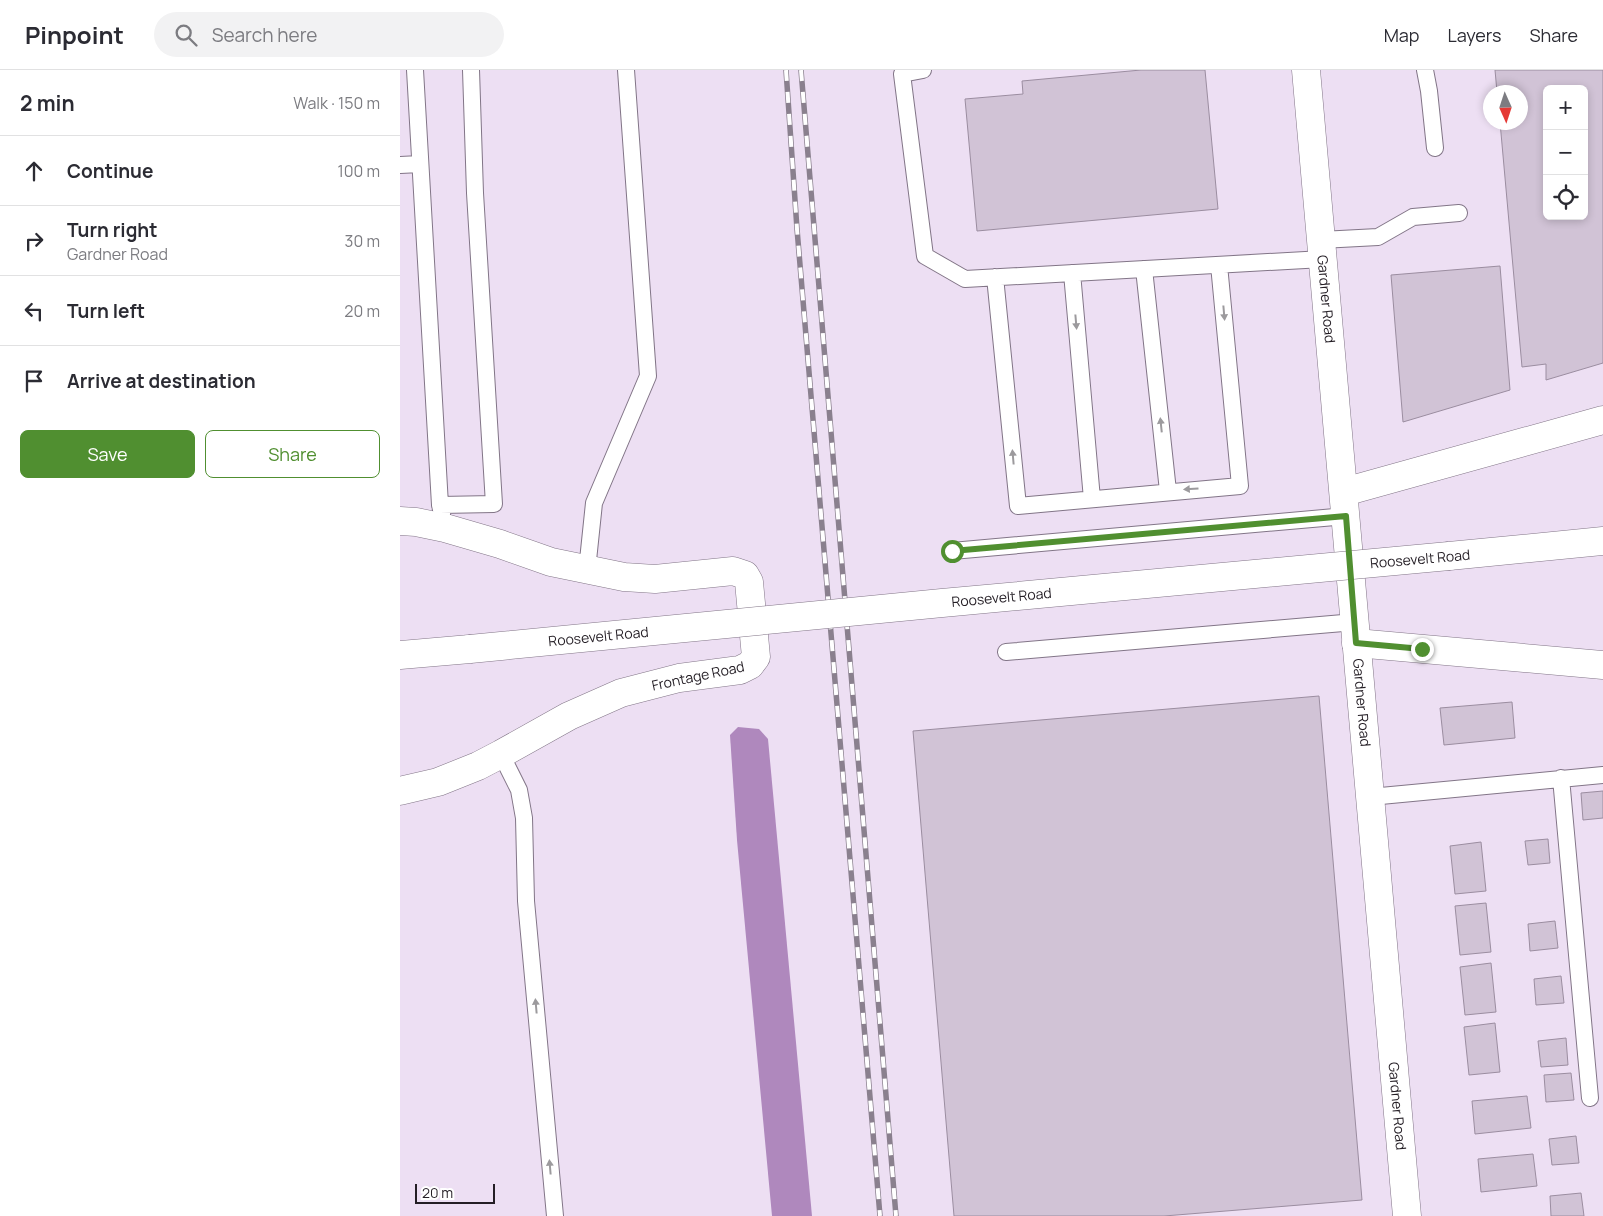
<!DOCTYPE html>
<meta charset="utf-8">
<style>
body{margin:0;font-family:Manrope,sans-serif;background:#f2f2f3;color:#2b2b33}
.controls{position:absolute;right:15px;top:15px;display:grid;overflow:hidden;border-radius:8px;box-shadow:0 2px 8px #0003}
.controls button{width:45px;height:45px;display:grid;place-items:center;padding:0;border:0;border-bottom:1px solid #e1e1e2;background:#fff;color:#2b2b33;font:25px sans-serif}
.compass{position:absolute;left:1083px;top:15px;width:45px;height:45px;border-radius:50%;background:#fff;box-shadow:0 2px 8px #0003;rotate:177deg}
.scale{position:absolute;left:15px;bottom:12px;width:80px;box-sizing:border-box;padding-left:5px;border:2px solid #241e25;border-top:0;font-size:14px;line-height:18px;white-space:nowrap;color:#241e25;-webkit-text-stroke:4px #fff;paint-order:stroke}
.stop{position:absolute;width:15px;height:15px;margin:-11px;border:4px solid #508f30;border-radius:50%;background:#fff}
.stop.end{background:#508f30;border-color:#fff;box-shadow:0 1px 5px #0008}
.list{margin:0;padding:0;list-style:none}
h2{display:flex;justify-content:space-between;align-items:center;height:65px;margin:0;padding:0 20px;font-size:21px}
h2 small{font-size:16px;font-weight:400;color:#7c7c81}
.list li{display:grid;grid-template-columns:32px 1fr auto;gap:15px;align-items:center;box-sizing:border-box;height:70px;padding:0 20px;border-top:1px solid #e1e1e2}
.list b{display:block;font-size:19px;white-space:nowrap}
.list p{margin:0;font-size:16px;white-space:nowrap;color:#7c7c81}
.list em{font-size:16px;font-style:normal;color:#7c7c81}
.actions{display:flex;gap:10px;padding:15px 20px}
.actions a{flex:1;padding:11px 0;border:1px solid #508f30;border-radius:8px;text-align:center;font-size:18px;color:#508f30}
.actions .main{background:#508f30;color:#fff}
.icon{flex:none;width:28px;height:28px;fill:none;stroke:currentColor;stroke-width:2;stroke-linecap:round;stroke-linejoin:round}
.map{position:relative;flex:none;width:1203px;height:1146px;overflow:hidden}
header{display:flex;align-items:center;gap:30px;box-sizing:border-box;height:70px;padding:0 25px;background:#fff;border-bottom:1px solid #e1e1e2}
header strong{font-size:24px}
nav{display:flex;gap:28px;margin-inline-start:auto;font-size:18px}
.search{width:350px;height:45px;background:#f2f2f3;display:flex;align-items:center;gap:12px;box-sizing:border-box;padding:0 18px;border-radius:28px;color:#7c7c81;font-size:19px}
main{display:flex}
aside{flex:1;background:#fff}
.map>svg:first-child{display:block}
</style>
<header>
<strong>Pinpoint</strong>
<div class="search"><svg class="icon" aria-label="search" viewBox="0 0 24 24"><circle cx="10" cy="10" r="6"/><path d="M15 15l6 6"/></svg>Search here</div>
<nav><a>Map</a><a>Layers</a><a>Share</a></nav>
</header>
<main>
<aside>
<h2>2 min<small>Walk · 150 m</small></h2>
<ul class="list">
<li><svg class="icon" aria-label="ahead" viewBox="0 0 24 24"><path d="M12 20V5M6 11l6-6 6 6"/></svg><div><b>Continue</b></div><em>100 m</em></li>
<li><svg class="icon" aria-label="right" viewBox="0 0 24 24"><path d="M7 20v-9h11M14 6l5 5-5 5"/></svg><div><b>Turn right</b><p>Gardner Road</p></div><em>30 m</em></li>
<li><svg class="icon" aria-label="left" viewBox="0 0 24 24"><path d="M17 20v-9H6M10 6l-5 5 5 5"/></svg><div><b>Turn left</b></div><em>20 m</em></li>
<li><svg class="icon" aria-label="arrive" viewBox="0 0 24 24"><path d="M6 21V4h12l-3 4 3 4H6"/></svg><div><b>Arrive at destination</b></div></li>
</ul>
<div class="actions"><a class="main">Save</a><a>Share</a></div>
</aside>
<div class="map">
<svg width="1203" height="1146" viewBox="0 0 1203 1146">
<rect width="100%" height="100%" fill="#eddff3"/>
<path fill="#af88bd" d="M338,657L359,659L368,669L412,1146H372L337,770L330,665Z"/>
<path fill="#d1c3d6" stroke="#9b8da0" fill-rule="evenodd" d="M741,0H805L818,139L577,161L565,29L623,24L622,11Z
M1095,0H1203V293L1146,310V294L1122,297L1100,52H1120V22H1097ZM1147,19H1184V146H1147Z
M1100,196L1110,320L1003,352L991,205Z
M919,626L962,1130L764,1146H554L513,661Z
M1112,632L1115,668L1044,675L1040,638Z
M1203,721V748L1183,750L1181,723Z
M1148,769L1150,793L1128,795L1125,771Z
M1081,772L1086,821L1055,824L1050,776Z
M1086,833L1091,882L1060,885L1055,836Z
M1155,851L1158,878L1130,881L1128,854Z
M1091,893L1096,942L1065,945L1060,897Z
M1161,906L1164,933L1136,935L1134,909Z
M1095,953L1100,1002L1069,1005L1064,957Z
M1166,968L1168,995L1141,997L1138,971Z
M1171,1003L1174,1030L1146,1032L1144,1005Z
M1127,1026L1131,1058L1075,1064L1072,1031Z
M1176,1066L1179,1093L1152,1095L1149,1069Z
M1133,1084L1137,1116L1081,1122L1078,1089Z
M1181,1123L1184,1146H1151L1150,1126Z"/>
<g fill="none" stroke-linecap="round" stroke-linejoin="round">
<g stroke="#827587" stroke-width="18">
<path id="lane" d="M15,0L40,435L42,444
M523,0L502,4L525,186L565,209L923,189
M1025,0L1029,21L1035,78
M0,95L20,94
M921,170L978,167L1013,147L1059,143
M744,199L768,421
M672,203L692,429
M595,207L618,436L840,416L819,195
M40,435L94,434L75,123L71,0
M552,481L946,446
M187,500L194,433L248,306L226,0
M606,582L955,552
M101,684L119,720L124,748L126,831L155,1146
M1161,708L1190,1028
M970,727L1203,705"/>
</g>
<g stroke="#827587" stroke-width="29">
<g id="street">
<path id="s1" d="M906,0L1007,1146"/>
<path d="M944,422L1203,350"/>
<path d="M0,451L16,452L45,458L100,474L151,492L224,507L255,509L333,501L345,505L349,512L356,587L350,595L340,600L279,608L221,623L169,646L101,684L78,696L38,712L0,721"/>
<path d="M956,573L1203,595"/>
</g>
</g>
<g stroke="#827587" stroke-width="29">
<path id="secondary" d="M1049,486L1203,471
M0,585L70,579"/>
</g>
<use href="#lane" stroke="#fff" stroke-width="16"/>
<use href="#street" stroke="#fff" stroke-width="28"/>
<use href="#secondary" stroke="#fff" stroke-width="28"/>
<g stroke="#8a808e" stroke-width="5.5">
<path id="rail" d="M386,0L397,159L480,1146
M401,0L496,1146"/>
</g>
<use href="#rail" stroke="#fff" stroke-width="4" stroke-dasharray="11" stroke-linecap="butt"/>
<g stroke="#827587" stroke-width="29" stroke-linecap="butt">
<g id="secondary-bridge">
<path id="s2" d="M70,579L542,533L1049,486"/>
</g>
</g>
<use href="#secondary-bridge" stroke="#fff" stroke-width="28"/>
</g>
<defs><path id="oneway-solid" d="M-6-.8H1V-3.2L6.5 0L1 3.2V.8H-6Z" transform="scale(1.25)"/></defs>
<g fill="#9c9a9d">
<use href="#oneway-solid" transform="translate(824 243) rotate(85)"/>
<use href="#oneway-solid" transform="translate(676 252) rotate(85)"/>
<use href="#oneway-solid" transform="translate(761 355) rotate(-96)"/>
<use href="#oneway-solid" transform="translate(613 387) rotate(-95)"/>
<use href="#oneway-solid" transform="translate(791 419) rotate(176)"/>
<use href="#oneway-solid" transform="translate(136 936) rotate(-95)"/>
<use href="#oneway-solid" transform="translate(150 1097) rotate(-95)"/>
</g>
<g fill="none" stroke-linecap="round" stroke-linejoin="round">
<path stroke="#508f30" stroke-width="6" d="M552,481L946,446L956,573L1022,579"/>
</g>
<g text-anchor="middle" stroke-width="5" stroke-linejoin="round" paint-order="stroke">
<g font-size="14" fill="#241e25" stroke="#fff">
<text dy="5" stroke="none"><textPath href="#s1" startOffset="230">Gardner Road</textPath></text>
<text transform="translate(1020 489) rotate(-5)" y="5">Roosevelt Road</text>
<text dy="5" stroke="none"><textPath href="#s2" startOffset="534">Roosevelt Road</textPath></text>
<text dy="5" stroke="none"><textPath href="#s2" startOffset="129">Roosevelt Road</textPath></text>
<text transform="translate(298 606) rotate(-12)" y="5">Frontage Road</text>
<text dy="5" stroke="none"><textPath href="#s1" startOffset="635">Gardner Road</textPath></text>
<text dy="5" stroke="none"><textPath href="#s1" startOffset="1040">Gardner Road</textPath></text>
</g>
</g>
</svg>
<div class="controls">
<button>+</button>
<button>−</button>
<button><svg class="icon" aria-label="locate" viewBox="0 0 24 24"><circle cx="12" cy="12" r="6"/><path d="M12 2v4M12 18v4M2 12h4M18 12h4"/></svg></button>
</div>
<svg class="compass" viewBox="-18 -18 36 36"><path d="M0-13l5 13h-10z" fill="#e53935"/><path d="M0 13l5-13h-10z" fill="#7c7c81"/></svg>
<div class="scale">20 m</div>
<div class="stop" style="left:552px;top:481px"></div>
<div class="stop end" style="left:1022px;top:579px"></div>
</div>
</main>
